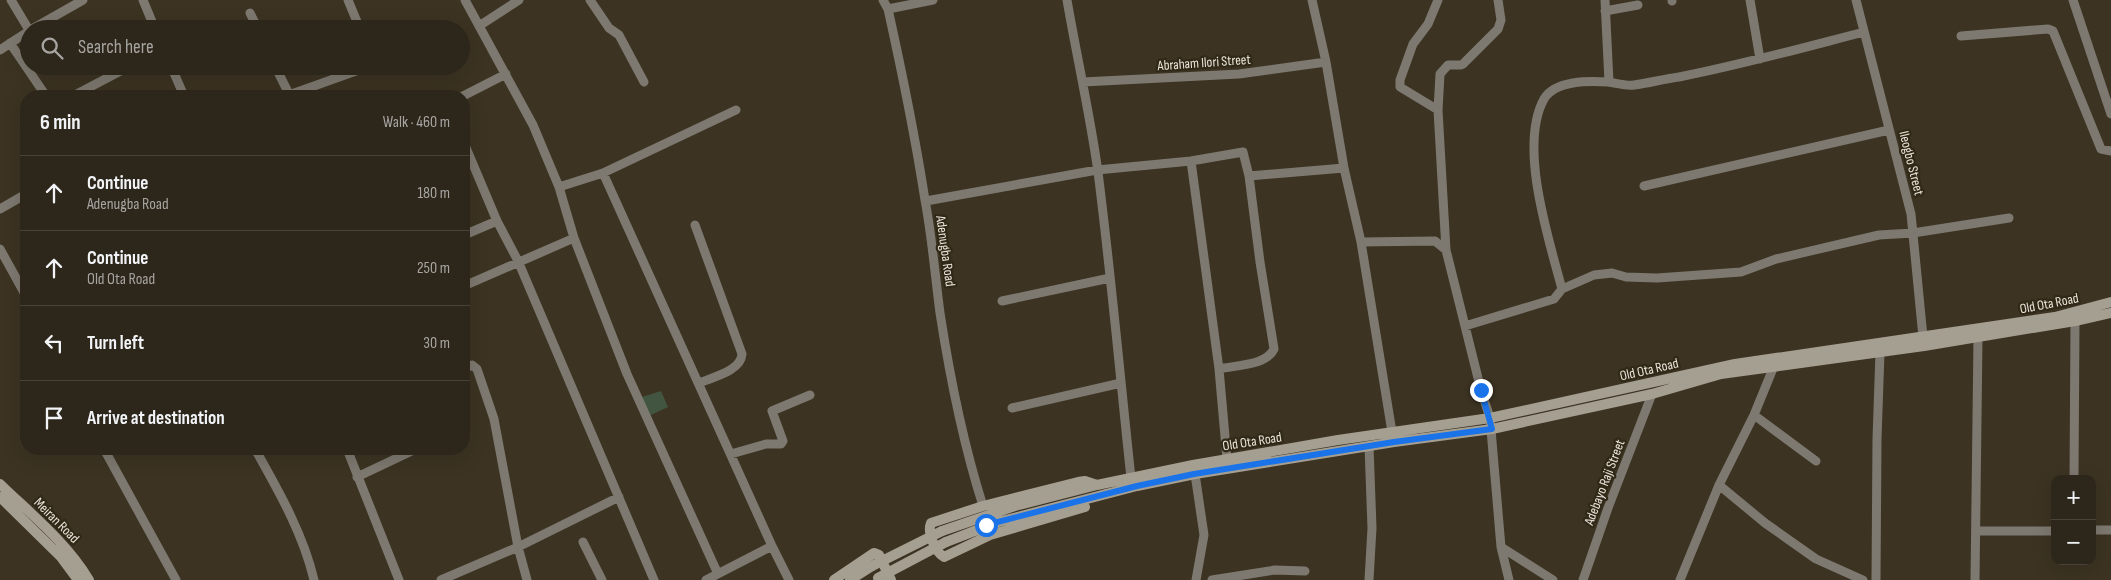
<!DOCTYPE html>
<meta charset="utf-8">
<style>
body{margin:0;font-family:"Sofia Sans Condensed",sans-serif;background:#393227;color:#f1f3f6}
.controls{position:absolute;right:15px;bottom:15px;display:grid;overflow:hidden;border-radius:10px;box-shadow:0 5px 20px #0002}
.controls button{width:45px;height:45px;display:grid;place-items:center;padding:0;border:0;border-bottom:1px solid #484339;background:#2d261a;color:#f1f3f6;font:25px sans-serif}
.stop{position:absolute;width:15px;height:15px;margin:-11px;border:4px solid #1a73e8;border-radius:50%;background:#fff}
.stop.end{background:#1a73e8;border-color:#fff;box-shadow:0 1px 5px #0008}
.list{margin:0;padding:0;list-style:none}
h2{display:flex;justify-content:space-between;align-items:center;height:65px;margin:0;padding:0 20px;font-size:21px}
h2 small{font-size:16px;font-weight:400;color:#a7a5a2}
.list li{display:grid;grid-template-columns:32px 1fr auto;gap:15px;align-items:center;box-sizing:border-box;height:75px;padding:0 20px;border-top:1px solid #484339}
.list b{display:block;font-size:19px;white-space:nowrap}
.list p{margin:0;font-size:16px;white-space:nowrap;color:#a7a5a2}
.list em{font-size:16px;font-style:normal;color:#a7a5a2}
.icon{flex:none;width:28px;height:28px;fill:none;stroke:currentColor;stroke-width:2;stroke-linecap:round;stroke-linejoin:round}
.map{position:relative;flex:none;width:2111px;height:580px;overflow:hidden}
.search{position:absolute;background:#2d261a;box-shadow:0 5px 20px #0002;left:20px;top:20px;width:450px;height:55px;display:flex;align-items:center;gap:12px;box-sizing:border-box;padding:0 18px;border-radius:28px;color:#a7a5a2;font-size:19px}
.panel{position:absolute;background:#2d261a;box-shadow:0 5px 20px #0002;left:20px;top:90px;width:450px;height:365px;border-radius:20px}
.map>svg:first-child{display:block}
</style>
<div class="map">
<svg width="2111" height="580" viewBox="0 0 2111 580">
<rect width="100%" height="100%" fill="#3c3322"/>
<path fill="#425540" d="M661,391L668,407L649,416L642,397Z"/>
<g fill="none" stroke-linecap="round" stroke-linejoin="round">
<path stroke="#7d7970" stroke-width="9" d="M11,0L29,30
M143,0L155,29
M348,0L360,29
M465,0L533,125L559,187L574,238L627,374L718,574
M590,0L609,28L619,35L644,82
M883,0L888,9C902,72 915,136 925,200C932,237 935,275 940,313C950,378 963,443 983,506
M1067,0C1077,58 1090,114 1098,172C1111,274 1120,376 1131,478
M1312,0L1326,62L1344,168L1361,242L1392,432
M1605,0L1609,82
M1672,0V1
M1750,0L1760,59
M1856,0L1911,214L1923,337
M2073,0L2111,114
M888,9L933,0
M1605,11L1638,5
M250,13L258,29
M479,26L519,0
M32,29L83,0
M1961,36L2048,29L2053,31L2101,149L2111,151
M10,43L46,96
M0,50L29,31
M171,66L184,96
M275,66L290,96
M1083,82L1239,74L1326,62
M73,96L130,66
M286,96L370,66
M463,96L506,74
M1438,110L1400,87V80L1413,44L1428,24L1438,0
M464,143L497,221L518,261L654,580
M1191,161L1219,369L1227,459
M603,173L772,546L789,580
M1249,176L1344,168
M1644,186L1889,130
M559,187L603,173L736,110
M926,201L1097,170L1191,161L1243,152L1249,176L1260,262L1274,349C1266,366 1236,365 1219,369
M0,209L26,194
M695,225L742,354C741,371 713,377 699,383
M464,235L497,221
M1361,242L1435,241L1446,250L1481,390L1490,418L1501,547L1509,580
M0,249L26,296
M1446,250L1438,110L1440,74L1448,65H1461L1463,64L1498,29L1501,20L1498,0
M464,286L574,238
M1562,289C1549,240 1518,146 1544,99C1555,80 1589,81 1608,82C1616,83 1625,86 1634,85C1649,83 1664,79 1679,77C1741,65 1802,48 1864,32
M1002,301L1110,278
M1465,326L1554,299L1562,289L1594,275L1612,273L1626,277L1657,278L1741,272L1776,259L1879,235L1913,233L2009,218
M464,369L472,365L477,369L494,419L518,547L527,580
M1012,408L1121,383
M1754,415L1816,461
M104,449L176,580
M255,449C278,490 303,533 314,580
M347,449L399,580
M731,454L766,444H781L783,441L772,411L810,395
M1195,474L1204,535L1196,580
M357,477L416,449
M2074,479L2075,321
M1719,485L1765,523L1816,559L1863,580
M2092,530H2111
M1977,531H2055
M583,542L602,580
M1501,547L1553,580
M441,580L518,547L619,497
M706,580L772,546
M1212,580L1275,570L1305,571
M1369,580L1372,528L1369,446
M1583,580L1608,508L1652,394
M1680,580L1719,485L1754,415L1774,366
M1876,580L1877,439L1880,352
M1975,580L1978,337"/>
<path stroke="#a59f91" stroke-width="10" d="M0,484C31,514 67,543 89,580
M0,497L61,557L78,580
M1085,507L990,535L944,557C935,552 927,532 931,523L983,506L1078,482L1085,481L1097,485
M942,531L1015,506L1097,485L1193,465L1338,440L1490,418L1735,364L2055,317L2111,302
M946,542L998,522L1137,486L1195,474L1394,442L1492,429L1652,394L1721,374L1924,346L2075,321L2111,313
M834,580L874,553L879,555L891,580
M850,580L872,566"/>
<path stroke="#a59f91" stroke-width="10" d="M872,566L942,531
M878,578L946,542"/>
</g>
<g fill="none" stroke-linecap="round" stroke-linejoin="round">
<path stroke="#1a73e8" stroke-width="6" d="M986,525L1137,486L1194,474L1394,442L1492,429L1481,390"/>
</g>
<g text-anchor="middle" stroke-width="4.5" stroke-linejoin="round" paint-order="stroke">
<g font-size="14" fill="#eae4d9" stroke="#312918">
<text transform="translate(1204 62) rotate(-4)" y="5">Abraham Ilori Street</text>
<text transform="translate(1912 163) rotate(76)" y="5">Ileogbo Street</text>
<text transform="translate(946 251) rotate(82)" y="5">Adenugba Road</text>
<text transform="translate(2049 303) rotate(-11)" y="5">Old Ota Road</text>
<text transform="translate(1649 369) rotate(-13)" y="5">Old Ota Road</text>
<text transform="translate(1252 441) rotate(-9)" y="5">Old Ota Road</text>
<text transform="translate(1604 482) rotate(-69)" y="5">Adebayo Raji Street</text>
<text transform="translate(57 520) rotate(45)" y="5">Meiran Road</text>
</g>
</g>
</svg>
<div class="controls">
<button>+</button>
<button>−</button>
</div>
<div class="stop" style="left:986px;top:525px"></div>
<div class="stop end" style="left:1481px;top:390px"></div>
<div class="search"><svg class="icon" aria-label="search" viewBox="0 0 24 24"><circle cx="10" cy="10" r="6"/><path d="M15 15l6 6"/></svg>Search here</div>
<section class="panel">
<h2>6 min<small>Walk · 460 m</small></h2>
<ul class="list">
<li><svg class="icon" aria-label="ahead" viewBox="0 0 24 24"><path d="M12 20V5M6 11l6-6 6 6"/></svg><div><b>Continue</b><p>Adenugba Road</p></div><em>180 m</em></li>
<li><svg class="icon" aria-label="ahead" viewBox="0 0 24 24"><path d="M12 20V5M6 11l6-6 6 6"/></svg><div><b>Continue</b><p>Old Ota Road</p></div><em>250 m</em></li>
<li><svg class="icon" aria-label="left" viewBox="0 0 24 24"><path d="M17 20v-9H6M10 6l-5 5 5 5"/></svg><div><b>Turn left</b></div><em>30 m</em></li>
<li><svg class="icon" aria-label="arrive" viewBox="0 0 24 24"><path d="M6 21V4h12l-3 4 3 4H6"/></svg><div><b>Arrive at destination</b></div></li>
</ul>
</section>
</div>
